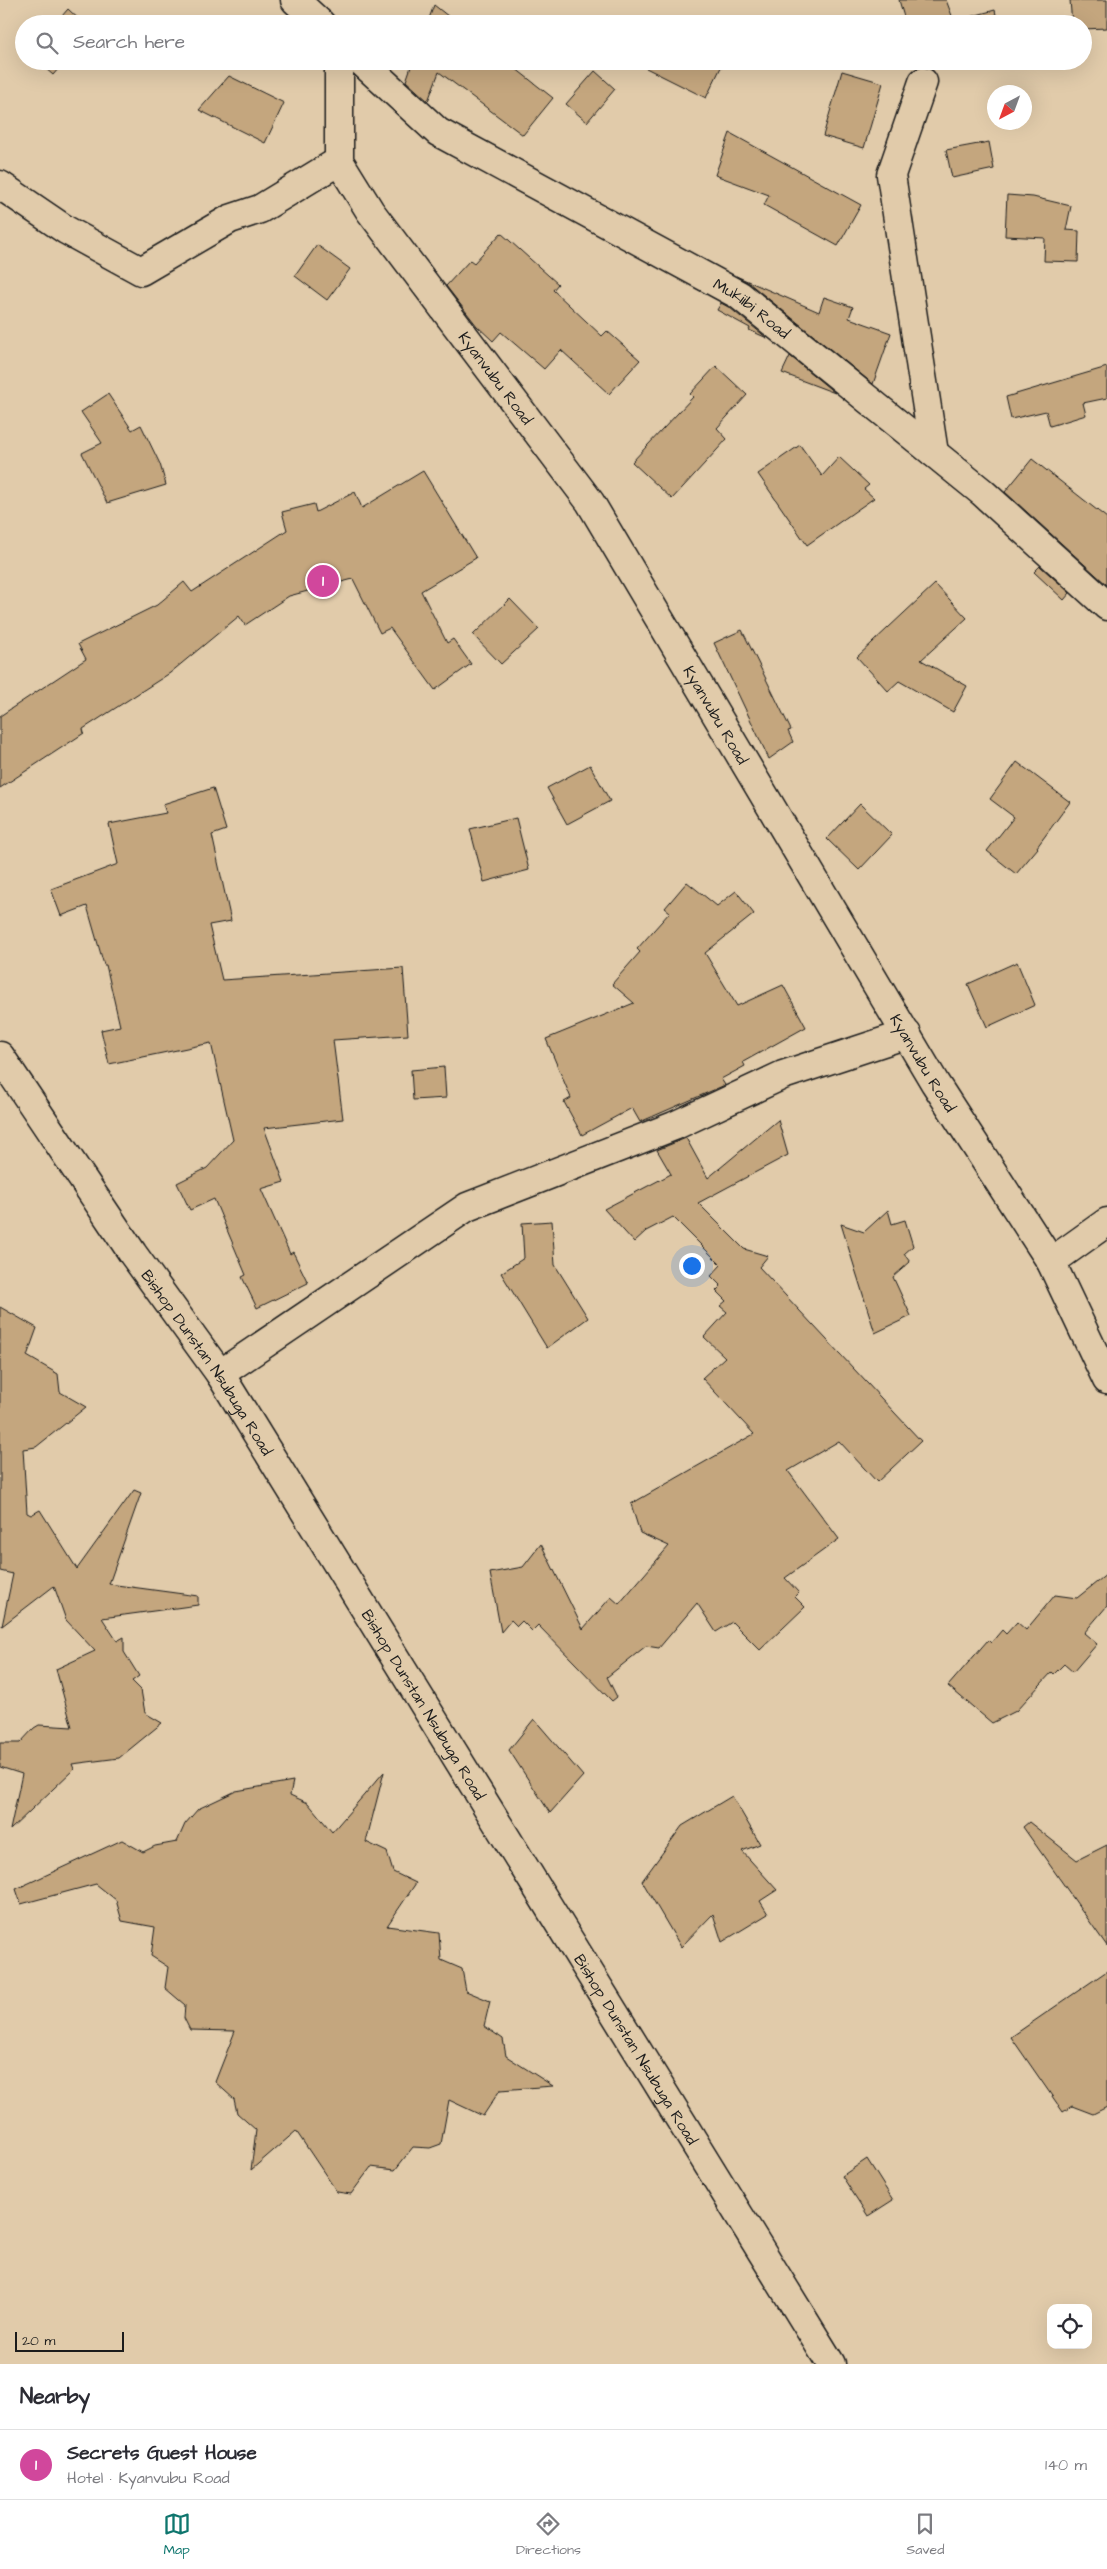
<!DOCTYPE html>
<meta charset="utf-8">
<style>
body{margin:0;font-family:"Architects Daughter",sans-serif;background:#f2f2f3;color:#2b2b33}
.controls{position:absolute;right:15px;bottom:15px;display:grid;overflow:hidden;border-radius:10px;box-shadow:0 5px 20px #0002}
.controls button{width:45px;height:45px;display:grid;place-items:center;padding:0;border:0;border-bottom:1px solid #e1e1e2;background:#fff;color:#2b2b33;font:25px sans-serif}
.compass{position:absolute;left:987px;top:85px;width:45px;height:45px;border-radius:50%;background:#fff;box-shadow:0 5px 20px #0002;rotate:221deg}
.scale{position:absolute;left:15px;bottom:12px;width:109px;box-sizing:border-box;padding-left:5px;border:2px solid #1c1c1c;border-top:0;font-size:14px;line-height:18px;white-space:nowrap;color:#1c1c1c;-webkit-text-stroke:4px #e1cbaa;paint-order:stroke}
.you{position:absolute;left:691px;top:1265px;width:18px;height:18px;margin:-12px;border:4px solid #fff;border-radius:50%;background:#1a73e8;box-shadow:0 0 0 8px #1a73e833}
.badge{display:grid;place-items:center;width:32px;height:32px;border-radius:50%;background:#0f766e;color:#fff;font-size:16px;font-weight:700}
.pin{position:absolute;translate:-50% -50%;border:2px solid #fff;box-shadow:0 1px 5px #0006}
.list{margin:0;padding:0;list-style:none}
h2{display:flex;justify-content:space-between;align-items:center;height:65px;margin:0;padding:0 20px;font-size:21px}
h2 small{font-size:16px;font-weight:400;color:#7c7c81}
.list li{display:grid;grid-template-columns:32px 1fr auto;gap:15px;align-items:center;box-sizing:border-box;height:70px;padding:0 20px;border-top:1px solid #e1e1e2}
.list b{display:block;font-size:19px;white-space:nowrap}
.list p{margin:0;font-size:16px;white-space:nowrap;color:#7c7c81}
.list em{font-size:16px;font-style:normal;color:#7c7c81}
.icon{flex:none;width:28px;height:28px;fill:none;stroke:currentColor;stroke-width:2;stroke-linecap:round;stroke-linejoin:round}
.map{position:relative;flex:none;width:1107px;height:2364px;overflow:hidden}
.search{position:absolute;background:#fff;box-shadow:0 5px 20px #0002;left:15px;right:15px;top:15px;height:55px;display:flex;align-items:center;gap:12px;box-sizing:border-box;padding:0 18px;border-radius:28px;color:#7c7c81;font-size:19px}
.sheet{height:135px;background:#fff}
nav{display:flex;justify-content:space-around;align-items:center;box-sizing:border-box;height:70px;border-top:1px solid #e1e1e2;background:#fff;font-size:14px;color:#7c7c81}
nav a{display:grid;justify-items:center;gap:2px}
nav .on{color:#0f766e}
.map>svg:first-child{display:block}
</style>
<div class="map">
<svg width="1107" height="2364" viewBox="0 0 1107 2364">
<rect width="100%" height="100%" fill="#e1cbaa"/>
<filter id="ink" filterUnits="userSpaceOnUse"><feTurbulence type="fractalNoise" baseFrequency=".02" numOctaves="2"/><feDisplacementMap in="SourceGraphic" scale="10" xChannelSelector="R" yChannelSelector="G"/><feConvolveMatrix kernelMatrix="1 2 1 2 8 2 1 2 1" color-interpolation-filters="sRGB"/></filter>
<g filter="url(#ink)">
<path fill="#c4a67e" stroke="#1c1c1c" d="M899,0H946L954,21L995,10L998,24H906Z
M1070,0H1107V28L1083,29V24H1072Z
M434,5L458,24H427Z
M68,9L84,24H55Z
M37,61H65L53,75Z
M413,61H506L553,98L523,135L439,72L428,101L406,81Z
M632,61H724L706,98Z
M915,61H954L929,68H917Z
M595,71L615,89L587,122L566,104Z
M842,71L883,83L864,148L823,136Z
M229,76L284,103L265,143L199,110Z
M730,133L861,205L838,246L764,205L769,195L715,175Z
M989,142L994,169L952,178L946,150Z
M1007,195L1033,197L1071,206L1066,230L1079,231L1078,262L1044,261L1045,238L1005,236Z
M501,233L558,284L553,290L602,336L607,331L640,360L609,394L561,350L544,369L501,332L493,341L477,326L446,286L470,260L474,263Z
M317,245L350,269L327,300L295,276Z
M736,276L819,312L824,297L853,307L849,318L891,333L873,384L749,283Z
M721,303L730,308L767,338L749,330L750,328L717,310Z
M790,356L835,393L782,373Z
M716,366L747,395L717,428L727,439L672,499L632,462L693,397L690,394Z
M1107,367V398L1083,403L1086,415L1050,426L1046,411L1011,419L1006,397Z
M108,394L132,430L141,425L160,464L166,485L107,503L82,453L102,443L81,412Z
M800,445L822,476L839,457L869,485L864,489L874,498L807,545L758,474Z
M1032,459L1107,518V585L1005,492Z
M423,471L476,558L421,591L447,643L453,639L471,664L435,690L390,628L380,633L353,579L289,596L245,625L239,616L170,673L83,729L84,733L0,788V716L86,659L78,644L157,605L184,582L192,592L287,530L282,512L314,504L316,512L355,492L362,508Z
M1040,566L1070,593L1064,600L1034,572Z
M935,584L967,618L921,660L967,686L953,712L899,681L888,691L857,657Z
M510,599L539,629L501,664L473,635Z
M742,630L791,730L788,731L793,742L769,759L714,643Z
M1017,762L1070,802L1037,847L1038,848L1016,874L987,851L1014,817L990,799Z
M590,765L610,801L567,824L547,788Z
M213,788L226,830L212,835L231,921L209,925L222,980L403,968L408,1035L333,1040L343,1119L264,1128L284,1182L261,1189L290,1254L293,1252L308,1283L257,1308L242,1277L246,1275L214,1199L190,1210L177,1183L207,1168L233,1140L211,1043L109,1064L101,1030L120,1026L106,965H104L87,906L61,916L51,889L118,864L109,824L166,813L163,804Z
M860,804L892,835L859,870L827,839Z
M516,818L529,870L484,882L470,829Z
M687,882L717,906L736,891L754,914L705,953L737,1006L783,985L806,1027L743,1062L745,1066L721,1079L725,1085L640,1122L632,1108L582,1135L564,1102L571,1098L546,1039L634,1003L612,984L640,952L637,949L670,912L665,908Z
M1017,962L1035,1005L987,1027L968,984Z
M444,1067L446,1098L413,1100L411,1070Z
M778,1120L788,1155L698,1203L744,1249L768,1256L759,1267L921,1441L877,1482L839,1441L788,1471L839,1539L785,1578L799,1593L795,1597L805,1607L760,1650L732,1622L716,1632L697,1603L659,1648L646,1646L607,1677L617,1697L612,1701L538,1625L532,1631L522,1621L517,1626L511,1620L501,1632L490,1573L523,1567L541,1544L583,1629L611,1597L619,1604L669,1546L640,1533L631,1504L754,1434L702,1378L725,1357L704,1337L727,1312L720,1306L726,1301L716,1291L721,1286L711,1276L721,1265L673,1217L646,1231L634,1242L604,1209L671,1174L657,1150L686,1138L708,1178Z
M888,1210L892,1224L905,1220L913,1246L904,1254L910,1262L893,1277L911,1316L875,1333L841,1224L864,1232Z
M552,1221L555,1265L588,1318L547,1348L501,1273L524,1258L522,1223Z
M0,1307L37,1328L27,1356L58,1374L60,1392L86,1407L36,1447L23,1449L27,1513L31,1515L40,1510L77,1569L134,1490L141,1493L109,1584L198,1596V1605L102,1618L117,1641L124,1637V1652L139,1676L132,1681L141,1690L145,1713L162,1723L119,1758L72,1764L74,1769L10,1830L22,1774L0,1767V1743H20L34,1728L39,1725L72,1727L56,1669L95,1651L66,1620L54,1586L2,1626L13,1574L0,1571Z
M1107,1574V1606L1084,1633L1097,1644L1073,1672L1064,1664L1054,1674L1052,1672L1016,1711L992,1723L948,1686L988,1640L991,1643L1002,1630L1006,1634L1017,1622L1026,1630L1055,1595L1077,1598Z
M534,1719L583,1776L550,1813L509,1750Z
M384,1772L366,1842L387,1852L393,1872L416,1883L387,1926L439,1933L441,1960L462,1969L466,1991L490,2001L484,2026L503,2039L506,2056L553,2086L500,2090L483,2116L449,2100L441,2144L430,2148L413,2147L395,2170L371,2167L351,2194L337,2192L296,2131L251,2170L256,2130L237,2113L234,2099L215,2082L235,2031L190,2030L184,2018L185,2005L165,1988L168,1967L151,1956L155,1927L122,1921L116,1900L96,1884L21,1904L16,1889L122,1840L143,1852L155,1846L177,1842L185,1824L198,1809L236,1791L293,1781L290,1795L308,1803L332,1832Z
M732,1796L760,1844L742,1851L777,1890L760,1901L768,1914L722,1942L713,1914L681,1947L642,1881L682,1826Z
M1029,1822L1077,1860L1107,1845V1946L1023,1827Z
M1107,1971V2107L1093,2114L1072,2106L1063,2112L1011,2037Z
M867,2159L893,2200L868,2216L842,2176Z"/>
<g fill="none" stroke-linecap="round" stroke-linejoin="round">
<g stroke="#1c1c1c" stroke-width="31">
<g id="street">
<path d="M295,0L321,24"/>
<path id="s1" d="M339,61V161L370,211L590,502L935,1083L1051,1262L1107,1380"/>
<path id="s2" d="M361,61L438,132L739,295L982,492L1107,606"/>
<path d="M923,82L891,175L934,453"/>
<path d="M0,185L66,230L141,271L230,219L260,209L339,161"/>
<path id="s3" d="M0,1056L133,1254L220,1374L831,2364"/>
<path d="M1051,1262L1107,1222"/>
<path d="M220,1374L467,1207L674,1126L783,1075L907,1034"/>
</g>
</g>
<use href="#street" stroke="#e1cbaa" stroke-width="28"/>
</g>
</g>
<g text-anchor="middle" stroke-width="4" stroke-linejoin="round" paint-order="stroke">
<g font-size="16" fill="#1c1c1c" stroke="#e1cbaa">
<text dy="6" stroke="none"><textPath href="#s2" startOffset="465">Mukiibi Road</textPath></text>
<text dy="6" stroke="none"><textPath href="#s1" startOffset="368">Kyanvubu Road</textPath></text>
<text dy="6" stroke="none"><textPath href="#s1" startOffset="771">Kyanvubu Road</textPath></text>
<text dy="6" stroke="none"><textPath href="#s1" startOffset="1176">Kyanvubu Road</textPath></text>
<text dy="6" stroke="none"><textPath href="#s3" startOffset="370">Bishop Dunstan Nsubuga Road</textPath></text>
<text dy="6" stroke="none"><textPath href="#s3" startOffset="775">Bishop Dunstan Nsubuga Road</textPath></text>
<text dy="6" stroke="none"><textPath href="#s3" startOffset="1180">Bishop Dunstan Nsubuga Road</textPath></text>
</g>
</g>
</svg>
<div class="controls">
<button><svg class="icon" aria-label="locate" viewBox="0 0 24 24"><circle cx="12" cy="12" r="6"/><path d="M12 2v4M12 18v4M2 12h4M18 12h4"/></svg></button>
</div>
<svg class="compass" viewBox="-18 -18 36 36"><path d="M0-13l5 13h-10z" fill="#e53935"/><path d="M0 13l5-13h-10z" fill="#7c7c81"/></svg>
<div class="scale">20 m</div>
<div class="you"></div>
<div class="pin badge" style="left:323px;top:581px;background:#d1479c">1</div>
<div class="search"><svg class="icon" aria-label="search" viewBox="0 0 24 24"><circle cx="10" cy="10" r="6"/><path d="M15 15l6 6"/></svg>Search here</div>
</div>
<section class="sheet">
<h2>Nearby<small></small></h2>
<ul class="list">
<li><span class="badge" style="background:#d1479c">1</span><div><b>Secrets Guest House</b><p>Hotel · Kyanvubu Road</p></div><em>140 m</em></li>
</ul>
</section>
<nav>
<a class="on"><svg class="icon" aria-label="map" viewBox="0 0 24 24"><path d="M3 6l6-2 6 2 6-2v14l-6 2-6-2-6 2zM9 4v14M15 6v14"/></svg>Map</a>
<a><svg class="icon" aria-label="directions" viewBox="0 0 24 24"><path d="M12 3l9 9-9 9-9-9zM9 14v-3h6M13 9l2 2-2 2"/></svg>Directions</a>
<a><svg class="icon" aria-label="saved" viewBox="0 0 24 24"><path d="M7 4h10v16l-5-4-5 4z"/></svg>Saved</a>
</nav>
